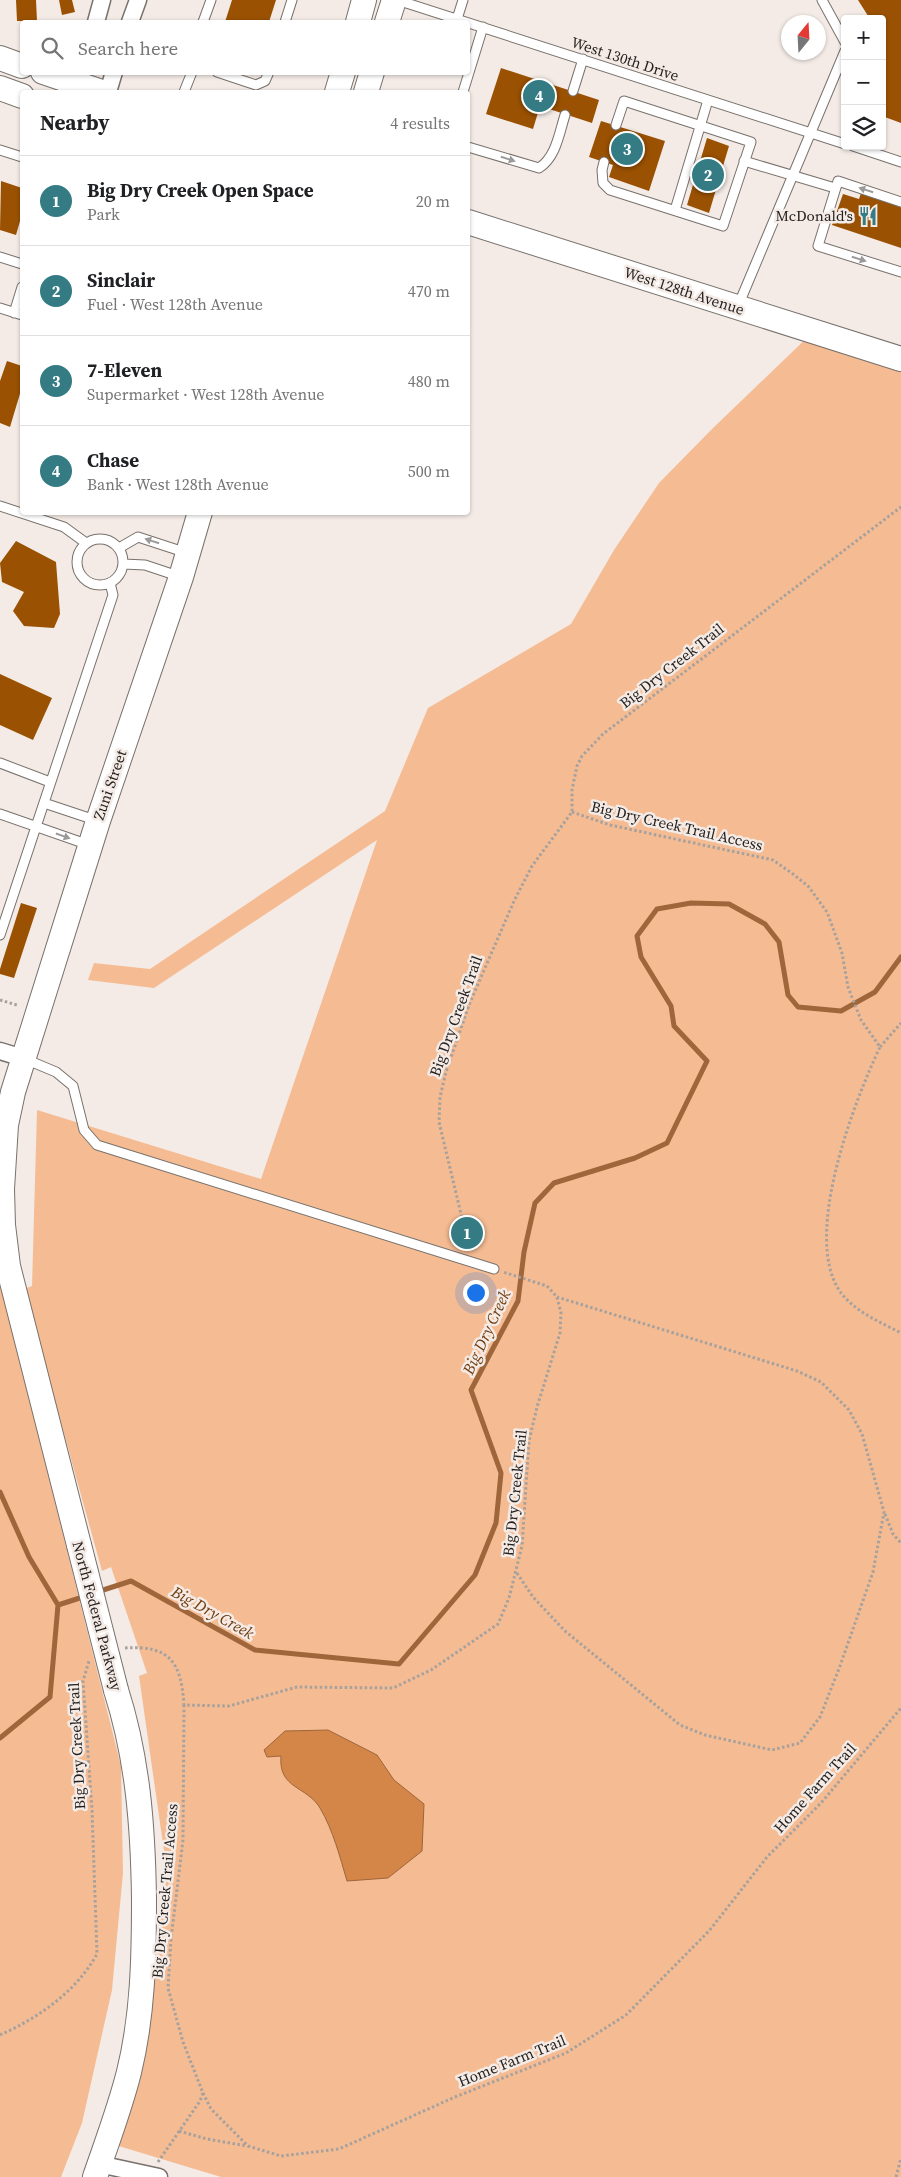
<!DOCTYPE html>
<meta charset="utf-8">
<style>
body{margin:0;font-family:"Source Serif 4",serif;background:#f2f2f2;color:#202124}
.controls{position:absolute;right:15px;top:15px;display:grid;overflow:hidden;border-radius:5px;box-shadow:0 1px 4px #0004}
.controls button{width:45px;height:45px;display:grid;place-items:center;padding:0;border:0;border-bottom:1px solid #e0e0e0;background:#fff;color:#202124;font:25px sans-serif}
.compass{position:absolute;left:781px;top:15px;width:45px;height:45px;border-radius:50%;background:#fff;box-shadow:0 1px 4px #0004;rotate:18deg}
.you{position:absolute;left:475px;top:1292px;width:18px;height:18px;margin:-12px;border:4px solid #fff;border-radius:50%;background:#1a73e8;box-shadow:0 0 0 8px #1a73e833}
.badge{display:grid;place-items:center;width:32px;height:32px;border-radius:50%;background:#347b84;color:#fff;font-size:16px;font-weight:700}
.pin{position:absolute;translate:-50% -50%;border:2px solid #fff;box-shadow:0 1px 5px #0006}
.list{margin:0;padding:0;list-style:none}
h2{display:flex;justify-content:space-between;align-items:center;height:65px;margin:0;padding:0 20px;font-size:21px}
h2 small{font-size:16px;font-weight:400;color:#757577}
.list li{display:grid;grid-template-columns:32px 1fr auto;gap:15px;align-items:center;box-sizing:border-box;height:90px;padding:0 20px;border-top:1px solid #e0e0e0}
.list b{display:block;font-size:19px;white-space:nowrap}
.list p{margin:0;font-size:16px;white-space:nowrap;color:#757577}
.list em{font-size:16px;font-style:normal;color:#757577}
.icon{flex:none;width:28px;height:28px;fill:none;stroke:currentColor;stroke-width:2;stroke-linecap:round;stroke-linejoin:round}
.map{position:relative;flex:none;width:901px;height:2177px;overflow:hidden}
.search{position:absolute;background:#fff;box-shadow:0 1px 4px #0004;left:20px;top:20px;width:450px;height:55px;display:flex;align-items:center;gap:12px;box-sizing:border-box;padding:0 18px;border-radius:5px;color:#757577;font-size:19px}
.panel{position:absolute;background:#fff;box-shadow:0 1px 4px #0004;left:20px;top:90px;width:450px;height:425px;border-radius:5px}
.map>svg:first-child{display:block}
</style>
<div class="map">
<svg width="901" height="2177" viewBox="0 0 901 2177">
<rect width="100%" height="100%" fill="#f4ebe6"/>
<path fill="#f5bc93" d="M814,331L901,363V2177H221L112,2144L141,2054L156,1962L165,1858L139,1676L147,1673L111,1567L102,1571L24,1289L32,1286L37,1110L261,1179L377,840L154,988L88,980L94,963L150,969L385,811L428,708L571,624L614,550L659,483L712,429Z
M0,1283L121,1766L123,1873L112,1990L82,2123L61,2177H0Z"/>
<path fill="#d48548" stroke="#9f663b" d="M328,1730L377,1755L394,1780L424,1804L422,1851L388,1878L347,1881C340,1857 333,1830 320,1808C307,1786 278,1789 281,1756L267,1757L264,1750L285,1731Z"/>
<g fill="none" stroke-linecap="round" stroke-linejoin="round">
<path stroke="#9f663b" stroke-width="5" d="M0,1492L29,1557L58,1605
M97,1592L131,1581L255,1650L399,1664L475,1575L496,1523L501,1473L471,1390L518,1301L524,1252L535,1203L554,1183L635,1158L667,1143L707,1061L674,1026L671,1006L641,957L637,936L657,909L691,903L729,904L765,924L779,942L788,995L798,1007L841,1011L875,992L901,957
M0,1738L50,1697L58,1605L86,1596"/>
</g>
<path fill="#9a5102" d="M16,0H36L37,21H17Z
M59,0H72L75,12L62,15Z
M232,0H276L269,22H225Z
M858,0H901V123L882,116V19H870Z
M501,68L599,100L592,123L540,106L533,129L486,114Z
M601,121L665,141L649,191L609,177L613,165L589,157Z
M707,138L729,146L709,213L687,205Z
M1,181L22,188V214L16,235L0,230Z
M861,193L901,207V248L832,225L843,194L859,199Z
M7,361L22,366V387L10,427L0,423V381Z
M16,541L56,562L60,614L54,628L24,626L13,611L24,592L2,582L0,563Z
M0,674L52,698L33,740L0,725Z
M21,903L37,908L14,978L0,974V969Z"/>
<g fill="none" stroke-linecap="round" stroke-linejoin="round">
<g stroke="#78716c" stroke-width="11">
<path id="service" d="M397,0L845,144
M822,0L845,42
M457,19L463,0
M203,22L211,0
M285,22L292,0
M217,72L256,85L265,81L269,72
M573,91L583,59
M184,92L192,72
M463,92L483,27
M853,146L901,162
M468,147L539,168C556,157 559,134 565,115
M0,150L22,157
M744,161L835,188
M604,162L602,170L603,183L610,190L723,226L751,142L624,101L616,125
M901,202L838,181L818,246L901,272
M675,210L708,100
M0,257L22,264
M738,306L845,51
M0,308L22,315
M14,313L22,287
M0,506L64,527L86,543
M77 562a23 23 0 1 1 46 0a23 23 0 1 1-46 0Z
M119,548L138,537L187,553
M123,564L145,565L181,577
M0,763L50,782
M44,803L98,821
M0,814L89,845
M0,935L113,595L110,583
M25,1059L56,1072L73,1086L84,1130L97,1145L494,1269"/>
</g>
<g stroke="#78716c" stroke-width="19">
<path id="minor" d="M96,22L102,0
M130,22L138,0
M108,92L114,72
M0,1051L23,1058
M99,2164L159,2177"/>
</g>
<g stroke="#78716c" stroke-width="26">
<path id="secondary" d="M358,22L364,0
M387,22L394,0
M0,58L22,66
M43,72L102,92
M0,88L22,96
M337,92L343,72
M366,92L372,72
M468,222L901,359
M79,1545L8,1266L3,1225L2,1189L6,1125L13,1092L98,821L181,577L200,512
M95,2177C107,2142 120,2108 129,2072C143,2015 144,1957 144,1899C143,1827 138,1759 116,1690"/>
</g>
<path stroke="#a7a19d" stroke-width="3" stroke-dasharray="2.5 2.5" stroke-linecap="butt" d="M572,812L610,825L773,860L793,874L808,886L827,912L842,953L848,987L861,1020L880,1047C854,1102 803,1234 839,1290C853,1311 880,1322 901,1333
M0,1000L17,1005
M880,1047L901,1023
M474,1250L461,1214L439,1122L440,1097L446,1072L469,1005L514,901L532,866L572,812V790L577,766L582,756L603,734L901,507
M885,1514L893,1534L901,1543
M517,1573L533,1597L565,1631L680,1725L705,1735L772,1750L800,1743L820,1717L840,1666L873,1572L884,1512L862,1434L849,1410L821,1382L797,1371L557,1297
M125,1648C171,1645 181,1663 184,1705L229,1706L297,1687L393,1688L431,1670L498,1624L509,1598L522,1546L529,1441L537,1407L560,1333L561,1313L557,1297L547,1286L503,1272
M0,2035C38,2018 76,1992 97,1954L92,1810L83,1681L89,1661
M203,2093L211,2109L248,2146L281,2156L339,2149L455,2097L566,2053L626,2015L709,1931L767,1857L821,1803L901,1708
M179,2131L207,2139L247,2146
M158,2162L200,2101L203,2093L183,2042L168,1988L171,1939L183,1840L184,1705
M896,2177L901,2158"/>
<use href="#service" stroke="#fff" stroke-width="9"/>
<use href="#minor" stroke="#fff" stroke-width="16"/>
<use href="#secondary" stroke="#fff" stroke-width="24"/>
<g stroke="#78716c" stroke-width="26" stroke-linecap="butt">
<path id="secondary-bridge" d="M79,1545L116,1690"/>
</g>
<use href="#secondary-bridge" stroke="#fff" stroke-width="24"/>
</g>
<defs><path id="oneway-solid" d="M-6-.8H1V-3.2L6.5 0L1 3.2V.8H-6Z" transform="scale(1.25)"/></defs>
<g fill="#9c9a99">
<use href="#oneway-solid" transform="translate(508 159) rotate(17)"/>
<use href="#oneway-solid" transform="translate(866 190) rotate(-162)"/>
<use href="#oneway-solid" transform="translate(859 259) rotate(17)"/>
<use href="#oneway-solid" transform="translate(152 541) rotate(-162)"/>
<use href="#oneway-solid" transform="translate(63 836) rotate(19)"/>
</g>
<defs>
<g id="restaurant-bare" transform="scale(1.5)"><path d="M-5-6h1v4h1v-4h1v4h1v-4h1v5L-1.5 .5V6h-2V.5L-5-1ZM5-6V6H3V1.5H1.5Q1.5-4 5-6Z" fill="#347b84" stroke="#f4ebe6" stroke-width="2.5" paint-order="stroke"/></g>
</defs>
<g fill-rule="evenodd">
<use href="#restaurant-bare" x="868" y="216"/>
</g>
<g text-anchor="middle" stroke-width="5" stroke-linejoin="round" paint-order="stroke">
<g font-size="15" fill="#221f1d" stroke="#f4ebe6">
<text transform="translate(625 59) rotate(18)" y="5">West 130th Drive</text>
<text transform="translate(684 291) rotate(18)" y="5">West 128th Avenue</text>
<text transform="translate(672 666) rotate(-38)" y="5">Big Dry Creek Trail</text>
<text transform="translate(110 785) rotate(-71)" y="5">Zuni Street</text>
<text transform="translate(677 826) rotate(13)" y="5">Big Dry Creek Trail Access</text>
<text transform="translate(456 1016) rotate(-70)" y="5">Big Dry Creek Trail</text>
<text transform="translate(515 1493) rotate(-84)" y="5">Big Dry Creek Trail</text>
<text transform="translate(97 1616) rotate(75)" y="5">North Federal Parkway</text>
<text transform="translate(77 1746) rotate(-93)" y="5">Big Dry Creek Trail</text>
<text transform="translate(815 1788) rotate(-48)" y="5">Home Farm Trail</text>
<text transform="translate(165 1891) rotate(-85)" y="5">Big Dry Creek Trail Access</text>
<text transform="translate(512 2061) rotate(-22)" y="5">Home Farm Trail</text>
</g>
<g font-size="15" fill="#221f1d" stroke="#f4ebe6" text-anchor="end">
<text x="853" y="221">McDonald's</text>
</g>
<g font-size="16" font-style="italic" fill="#6f3b0c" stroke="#f4ebe6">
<text transform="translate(486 1332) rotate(-65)" y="6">Big Dry Creek</text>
<text transform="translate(213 1612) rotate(29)" y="6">Big Dry Creek</text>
</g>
</g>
</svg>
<div class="controls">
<button>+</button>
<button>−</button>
<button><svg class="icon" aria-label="layers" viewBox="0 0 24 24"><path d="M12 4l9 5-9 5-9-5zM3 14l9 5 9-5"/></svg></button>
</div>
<svg class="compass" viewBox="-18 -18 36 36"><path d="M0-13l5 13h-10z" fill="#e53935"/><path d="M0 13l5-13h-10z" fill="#757577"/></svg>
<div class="you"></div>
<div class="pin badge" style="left:467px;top:1233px">1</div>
<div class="pin badge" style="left:708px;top:175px">2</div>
<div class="pin badge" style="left:627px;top:149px">3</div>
<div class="pin badge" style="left:539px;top:96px">4</div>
<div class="search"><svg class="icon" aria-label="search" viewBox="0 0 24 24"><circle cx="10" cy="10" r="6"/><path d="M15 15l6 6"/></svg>Search here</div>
<section class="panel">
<h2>Nearby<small>4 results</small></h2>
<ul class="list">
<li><span class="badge">1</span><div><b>Big Dry Creek Open Space</b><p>Park</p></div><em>20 m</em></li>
<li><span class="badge">2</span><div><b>Sinclair</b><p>Fuel · West 128th Avenue</p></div><em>470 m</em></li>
<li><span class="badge">3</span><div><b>7-Eleven</b><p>Supermarket · West 128th Avenue</p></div><em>480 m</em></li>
<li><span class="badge">4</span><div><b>Chase</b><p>Bank · West 128th Avenue</p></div><em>500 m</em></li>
</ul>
</section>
</div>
